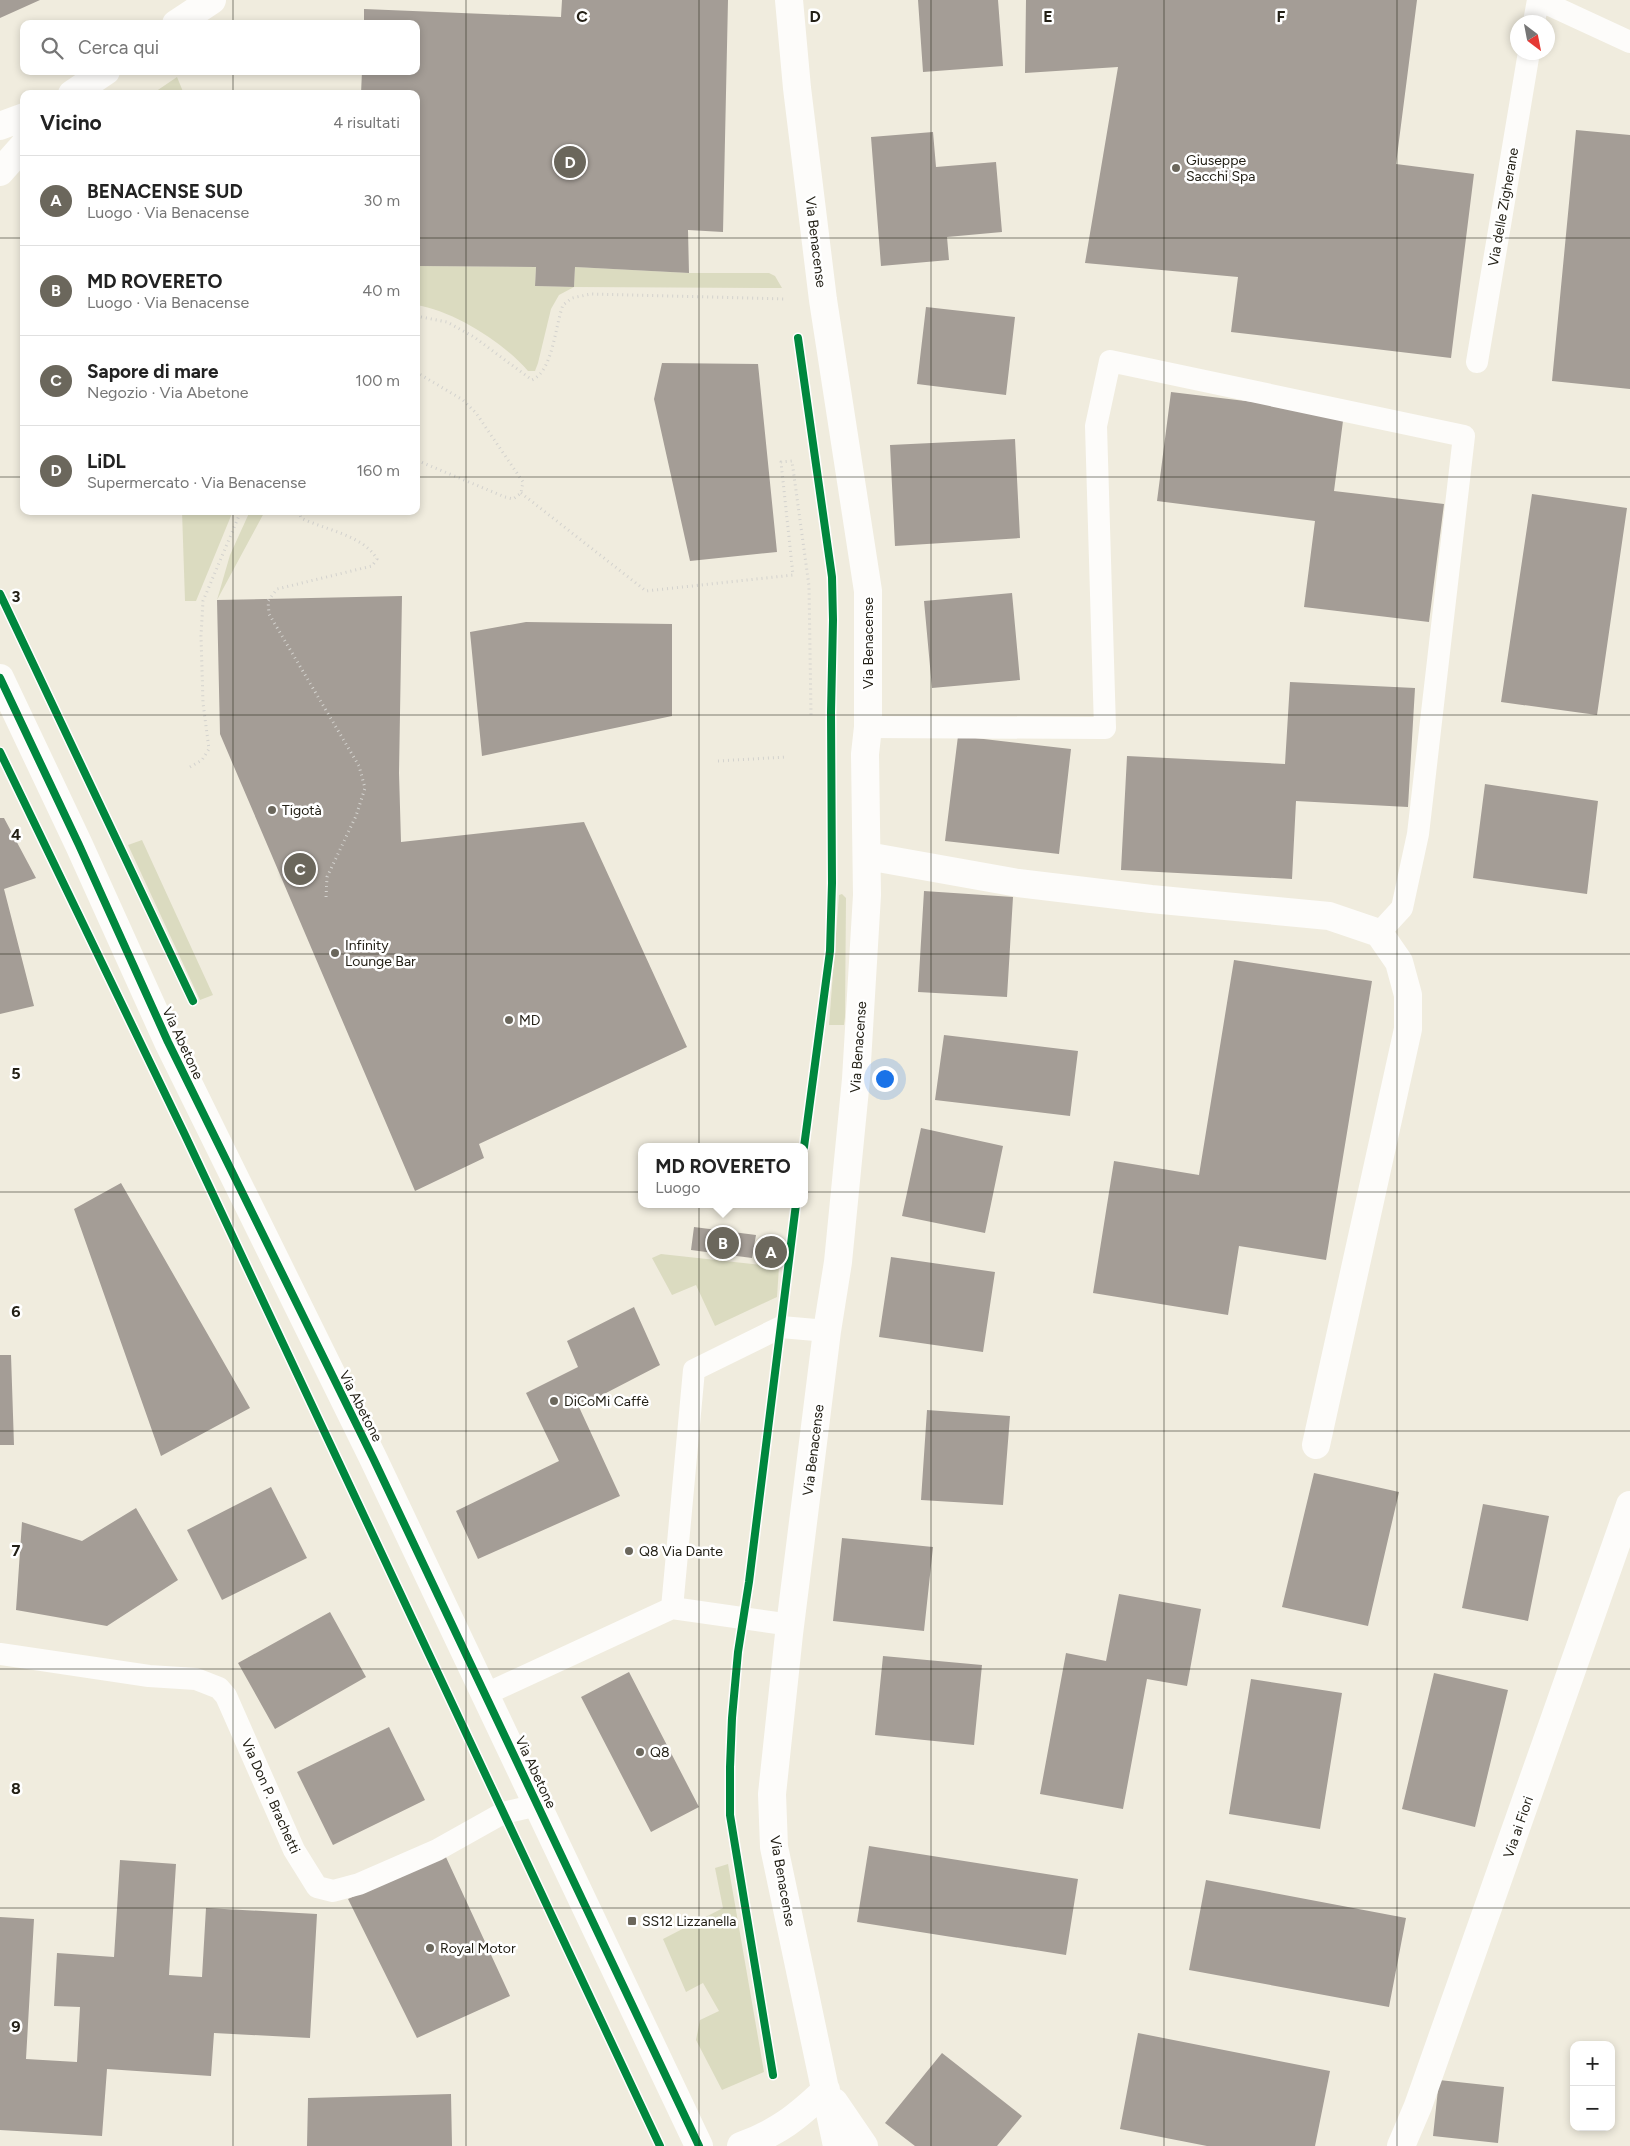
<!DOCTYPE html>
<html lang="it">
<meta charset="utf-8">
<style>
body{margin:0;font-family:Figtree,sans-serif;background:#f6f6f6;color:#222}
.controls{position:absolute;right:15px;bottom:15px;display:grid;overflow:hidden;border-radius:10px;box-shadow:0 2px 8px #0003}
.controls button{width:45px;height:45px;display:grid;place-items:center;padding:0;border:0;border-bottom:1px solid #e0e0e0;background:#fff;color:#222;font:25px sans-serif}
.compass{position:absolute;left:1510px;top:15px;width:45px;height:45px;border-radius:50%;background:#fff;box-shadow:0 2px 8px #0003;rotate:148deg}
.you{position:absolute;left:884px;top:1078px;width:18px;height:18px;margin:-12px;border:4px solid #fff;border-radius:50%;background:#1a73e8;box-shadow:0 0 0 8px #1a73e833}
.badge{display:grid;place-items:center;width:32px;height:32px;border-radius:50%;background:#6b675c;color:#fff;font-size:16px;font-weight:700}
.pin{position:absolute;translate:-50% -50%;border:2px solid #fff;box-shadow:0 1px 5px #0006}
.popup{position:absolute;left:638px;top:1143px;width:170px;height:65px;box-sizing:border-box;display:grid;place-content:center;border-radius:10px;background:#fff;filter:drop-shadow(0 1px 4px #0005);font-size:16px;white-space:nowrap;color:#767676}
.popup b{font-size:19px;color:#222}
.popup::after{content:'';position:absolute;left:50%;top:100%;margin-left:-10px;border:10px solid transparent;border-top-color:#fff}
.list{margin:0;padding:0;list-style:none}
h2{display:flex;justify-content:space-between;align-items:center;height:65px;margin:0;padding:0 20px;font-size:21px}
h2 small{font-size:16px;font-weight:400;color:#767676}
.list li{display:grid;grid-template-columns:32px 1fr auto;gap:15px;align-items:center;box-sizing:border-box;height:90px;padding:0 20px;border-top:1px solid #e0e0e0}
.list b{display:block;font-size:19px;white-space:nowrap}
.list p{margin:0;font-size:16px;white-space:nowrap;color:#767676}
.list em{font-size:16px;font-style:normal;color:#767676}
.icon{flex:none;width:28px;height:28px;fill:none;stroke:currentColor;stroke-width:2;stroke-linecap:round;stroke-linejoin:round}
.map{position:relative;flex:none;width:1630px;height:2146px;overflow:hidden}
.search{position:absolute;background:#fff;box-shadow:0 2px 8px #0003;left:20px;top:20px;width:400px;height:55px;display:flex;align-items:center;gap:12px;box-sizing:border-box;padding:0 18px;border-radius:10px;color:#767676;font-size:19px}
.panel{position:absolute;background:#fff;box-shadow:0 2px 8px #0003;left:20px;top:90px;width:400px;height:425px;border-radius:10px}
.map>svg:first-child{display:block}
</style>
<div class="map">
<svg width="1630" height="2146" viewBox="0 0 1630 2146">
<rect width="100%" height="100%" fill="#f0ecde"/>
<path fill="#dbdbc0" d="M177,77L184,94H152Z
M416,266L536,267L535,286L574,287L575,267L689,273H769L775,276L782,288L574,287L559,295L551,309L538,363L535,371H528C503,342 454,311 416,305Z
M182,511H233L196,601H185Z
M250,511H265L217,600L230,555Z
M142,840L213,995L200,1000L128,845Z
M842,894L846,898L845,1017L844,1025H829L839,895Z
M661,1254L779,1267L777,1297L715,1326L696,1285L672,1295L652,1258Z
M728,1864L764,2072L722,2090L696,2040L700,2020L719,2011L703,1983L686,1992L663,1939L723,1908L715,1868Z"/>
<path fill="#a49d96" d="M0,0H40L0,18Z
M562,0H728L723,232L688,230L689,273L575,267L574,287L535,286L536,267L416,266V94H361L362,71H416V24H364V9L561,17Z
M918,0H998L1003,66L923,72Z
M1026,0H1417L1396,164L1474,174L1451,358L1231,332L1238,277L1085,263L1118,67L1025,73Z
M1576,130L1630,135V389L1552,381Z
M933,132L936,167L996,162L1002,232L947,237L949,260L881,266L871,137Z
M926,307L1015,317L1006,395L917,384Z
M662,363L758,364L777,552L690,561L654,399Z
M1171,392L1344,413L1334,491L1444,504L1429,622L1304,607L1315,521L1157,501Z
M1015,439L1020,538L895,546L890,445Z
M1532,494L1627,508L1597,715L1501,702Z
M1012,593L1020,680L932,688L924,601Z
M402,596L399,773L401,842L584,822L687,1047L479,1144L484,1158L415,1191L220,734L217,600Z
M526,622L672,624V716L482,756L470,632Z
M1290,682L1415,688L1408,807L1296,801L1292,879L1121,870L1127,756L1285,764Z
M958,736L1071,749L1059,854L945,841Z
M1485,784L1598,801L1587,894L1473,878Z
M0,818H4L36,878L4,889L34,1006L0,1014Z
M924,891L1013,897L1007,997L918,992Z
M1234,960L1372,981L1326,1260L1239,1246L1228,1315L1093,1293L1114,1161L1199,1175Z
M944,1035L1078,1051L1070,1116L935,1100Z
M921,1128L1003,1146L985,1233L902,1216Z
M121,1183L250,1408L161,1456L74,1209Z
M694,1227L756,1235L752,1258L691,1250Z
M765,1237L783,1239L778,1267L760,1264Z
M891,1257L995,1272L983,1352L879,1337Z
M634,1307L660,1365L579,1407L620,1496L478,1559L456,1511L559,1461L526,1393L578,1367L567,1341Z
M0,1355H11L14,1445H0Z
M927,1410L1010,1416L1003,1505L921,1500Z
M1314,1473L1399,1492L1368,1626L1282,1607Z
M271,1487L307,1558L222,1600L187,1530Z
M1483,1504L1549,1516L1528,1621L1462,1608Z
M136,1508L178,1580L107,1626L16,1610L22,1522L82,1541Z
M842,1538L933,1547L924,1631L833,1621Z
M1119,1594L1201,1609L1187,1686L1147,1679L1123,1809L1040,1794L1066,1653L1106,1661Z
M330,1612L366,1677L275,1729L238,1663Z
M883,1656L982,1665L974,1745L875,1735Z
M629,1672L699,1807L651,1832L581,1697Z
M1434,1673L1508,1690L1475,1827L1402,1809Z
M1251,1679L1342,1693L1320,1829L1229,1814Z
M389,1727L425,1800L333,1845L297,1772Z
M869,1846L1078,1879L1066,1955L857,1922Z
M445,1855L510,1996L417,2038L348,1899Z
M120,1860L176,1864L169,1975L202,1977L206,1908L317,1914L310,2038L214,2033L211,2076L107,2069L102,2136L0,2130V1917L34,1919L26,2059L77,2062L80,2007L54,2006L57,1953L114,1957Z
M1206,1880L1406,1918L1389,2007L1189,1970Z
M1138,2033L1330,2071L1315,2146H1207L1120,2129Z
M942,2053L1022,2116L997,2146H915L885,2123Z
M1439,2080L1504,2087L1498,2143L1433,2136Z
M451,2094L452,2146H307L308,2098Z"/>
<g fill="none" stroke-linecap="round" stroke-linejoin="round">
<path stroke="#d3d2ce" stroke-width="3" stroke-dasharray="1 4" stroke-linecap="butt" d="M416,316L447,322L474,337L532,380C553,371 555,326 563,305L572,298L591,294L787,299
M416,372L463,400L476,413L523,482L521,493L513,499L505,497L416,460
M521,493L646,591L793,575L781,462L792,461L809,586L811,715
M299,511L301,518C325,530 363,535 377,559L372,566L277,589L268,601L269,614L359,766L365,788L356,816L327,877L326,898
M718,761L786,757
M190,767L202,760L209,749L203,703L201,636L203,601L241,511"/>
<path stroke="#fdfcfa" stroke-width="22" d="M1539,0L1630,42
M1534,22L1538,0
M1477,362L1529,52
M868,727L1105,728L1096,426L1110,361L1464,436L1418,834L1402,908L1379,933
M672,1608L694,1370L781,1327L827,1331
M0,1654L149,1676L196,1679L219,1688L226,1696L294,1850L317,1887L333,1891L359,1884L437,1850L503,1813L538,1805
M486,1694L672,1608L791,1625"/>
<path stroke="#fdfcfa" stroke-width="28" d="M789,0L797,88L823,300L868,591V727L865,754L867,895L856,1079L838,1262L827,1331L789,1634L772,1794L774,1847L837,2146
M867,856L1018,883L1151,899L1329,916L1379,933L1399,962L1408,995V1029L1316,1445
M834,2102L864,2146
M741,2146C779,2132 797,2117 826,2090
M1401,2146L1418,2106L1630,1505"/>
<path stroke="#fdfcfa" stroke-width="28" d="M176,24L212,0
M72,94L106,71
M0,126L24,117
M0,172L24,145
M0,678L79,845L168,1042L373,1458L699,2146"/>
<g stroke="#fff" stroke-width="11">
<path id="cycleway" d="M798,338L832,577L833,620L831,712L832,883L830,951L804,1147
M0,594L193,1001
M0,678L79,845L168,1042L373,1458L699,2146
M0,752L185,1135L660,2146
M773,2075L730,1815V1767L732,1718L738,1652L749,1582L796,1204"/>
</g>
<use href="#cycleway" stroke="#00873e" stroke-width="8"/>
</g>
<path fill="none" stroke="#232016" stroke-width="1" stroke-opacity="0.55" d="M233,0V24M466,0V2146M699,0V2146M931,0V2146M1164,0V2146M1397,0V2146M233,71V94M0,238H24M416,238H1630M0,477H24M416,477H1630M233,511V2146M0,715H1630M0,954H1630M0,1192H1630M0,1431H1630M0,1669H1630M0,1908H1630"/>
<g fill="#6b675c" stroke="#fff" stroke-width="2">
<circle cx="1176" cy="168" r="5"/>
<circle cx="272" cy="810" r="5"/>
<circle cx="335" cy="953" r="5"/>
<circle cx="509" cy="1020" r="5"/>
<circle cx="554" cy="1401" r="5"/>
<circle cx="629" cy="1551" r="5"/>
<circle cx="640" cy="1752" r="5"/>
<rect x="627" y="1916" width="10" height="10" rx="2.5"/>
<circle cx="430" cy="1948" r="5"/>
</g>
<g text-anchor="middle" stroke-width="5" stroke-linejoin="round" paint-order="stroke">
<g font-size="14" fill="#232016" stroke="#fff" text-anchor="start">
<text x="1186" y="165">Giuseppe<tspan x="1186" dy="16">Sacchi Spa</tspan></text>
<text x="282" y="815">Tigotà</text>
<text x="345" y="950">Infinity<tspan x="345" dy="16">Lounge Bar</tspan></text>
<text x="519" y="1025">MD</text>
<text x="564" y="1406">DiCoMi Caffè</text>
<text x="639" y="1556">Q8 Via Dante</text>
<text x="650" y="1757">Q8</text>
<text x="642" y="1926">SS12 Lizzanella</text>
<text x="440" y="1953">Royal Motor</text>
</g>
<g font-size="14" fill="#232016" stroke="#fff">
<text transform="translate(1503 207) rotate(-80)" y="5">Via delle Zigherane</text>
<text transform="translate(816 242) rotate(83)" y="5">Via Benacense</text>
<text transform="translate(868 643) rotate(-90)" y="5">Via Benacense</text>
<text transform="translate(183 1043) rotate(65)" y="5">Via Abetone</text>
<text transform="translate(858 1047) rotate(-86)" y="5">Via Benacense</text>
<text transform="translate(361 1406) rotate(63)" y="5">Via Abetone</text>
<text transform="translate(813 1450) rotate(-83)" y="5">Via Benacense</text>
<text transform="translate(536 1772) rotate(65)" y="5">Via Abetone</text>
<text transform="translate(271 1796) rotate(66)" y="5">Via Don P. Brachetti</text>
<text transform="translate(1518 1827) rotate(-71)" y="5">Via ai Fiori</text>
<text transform="translate(783 1881) rotate(80)" y="5">Via Benacense</text>
</g>
</g>
<g font-size="16" text-anchor="middle" font-weight="bold" fill="#232016" stroke="#fff" stroke-width="5" stroke-linejoin="round" paint-order="stroke">
<text x="582" y="22">C</text>
<text x="815" y="22">D</text>
<text x="1048" y="22">E</text>
<text x="1281" y="22">F</text>
<text x="16" y="602">3</text>
<text x="16" y="840">4</text>
<text x="16" y="1079">5</text>
<text x="16" y="1317">6</text>
<text x="16" y="1556">7</text>
<text x="16" y="1794">8</text>
<text x="16" y="2032">9</text>
</g>
</svg>
<div class="controls">
<button>+</button>
<button>−</button>
</div>
<svg class="compass" viewBox="-18 -18 36 36"><path d="M0-13l5 13h-10z" fill="#e53935"/><path d="M0 13l5-13h-10z" fill="#767676"/></svg>
<div class="you"></div>
<div class="pin badge" style="left:771px;top:1252px">A</div>
<div class="pin badge" style="left:723px;top:1243px">B</div>
<div class="popup"><b>MD ROVERETO</b>Luogo</div>
<div class="pin badge" style="left:300px;top:869px">C</div>
<div class="pin badge" style="left:570px;top:162px">D</div>
<div class="search"><svg class="icon" aria-label="search" viewBox="0 0 24 24"><circle cx="10" cy="10" r="6"/><path d="M15 15l6 6"/></svg>Cerca qui</div>
<section class="panel">
<h2>Vicino<small>4 risultati</small></h2>
<ul class="list">
<li><span class="badge">A</span><div><b>BENACENSE SUD</b><p>Luogo · Via Benacense</p></div><em>30 m</em></li>
<li><span class="badge">B</span><div><b>MD ROVERETO</b><p>Luogo · Via Benacense</p></div><em>40 m</em></li>
<li><span class="badge">C</span><div><b>Sapore di mare</b><p>Negozio · Via Abetone</p></div><em>100 m</em></li>
<li><span class="badge">D</span><div><b>LiDL</b><p>Supermercato · Via Benacense</p></div><em>160 m</em></li>
</ul>
</section>
</div>
